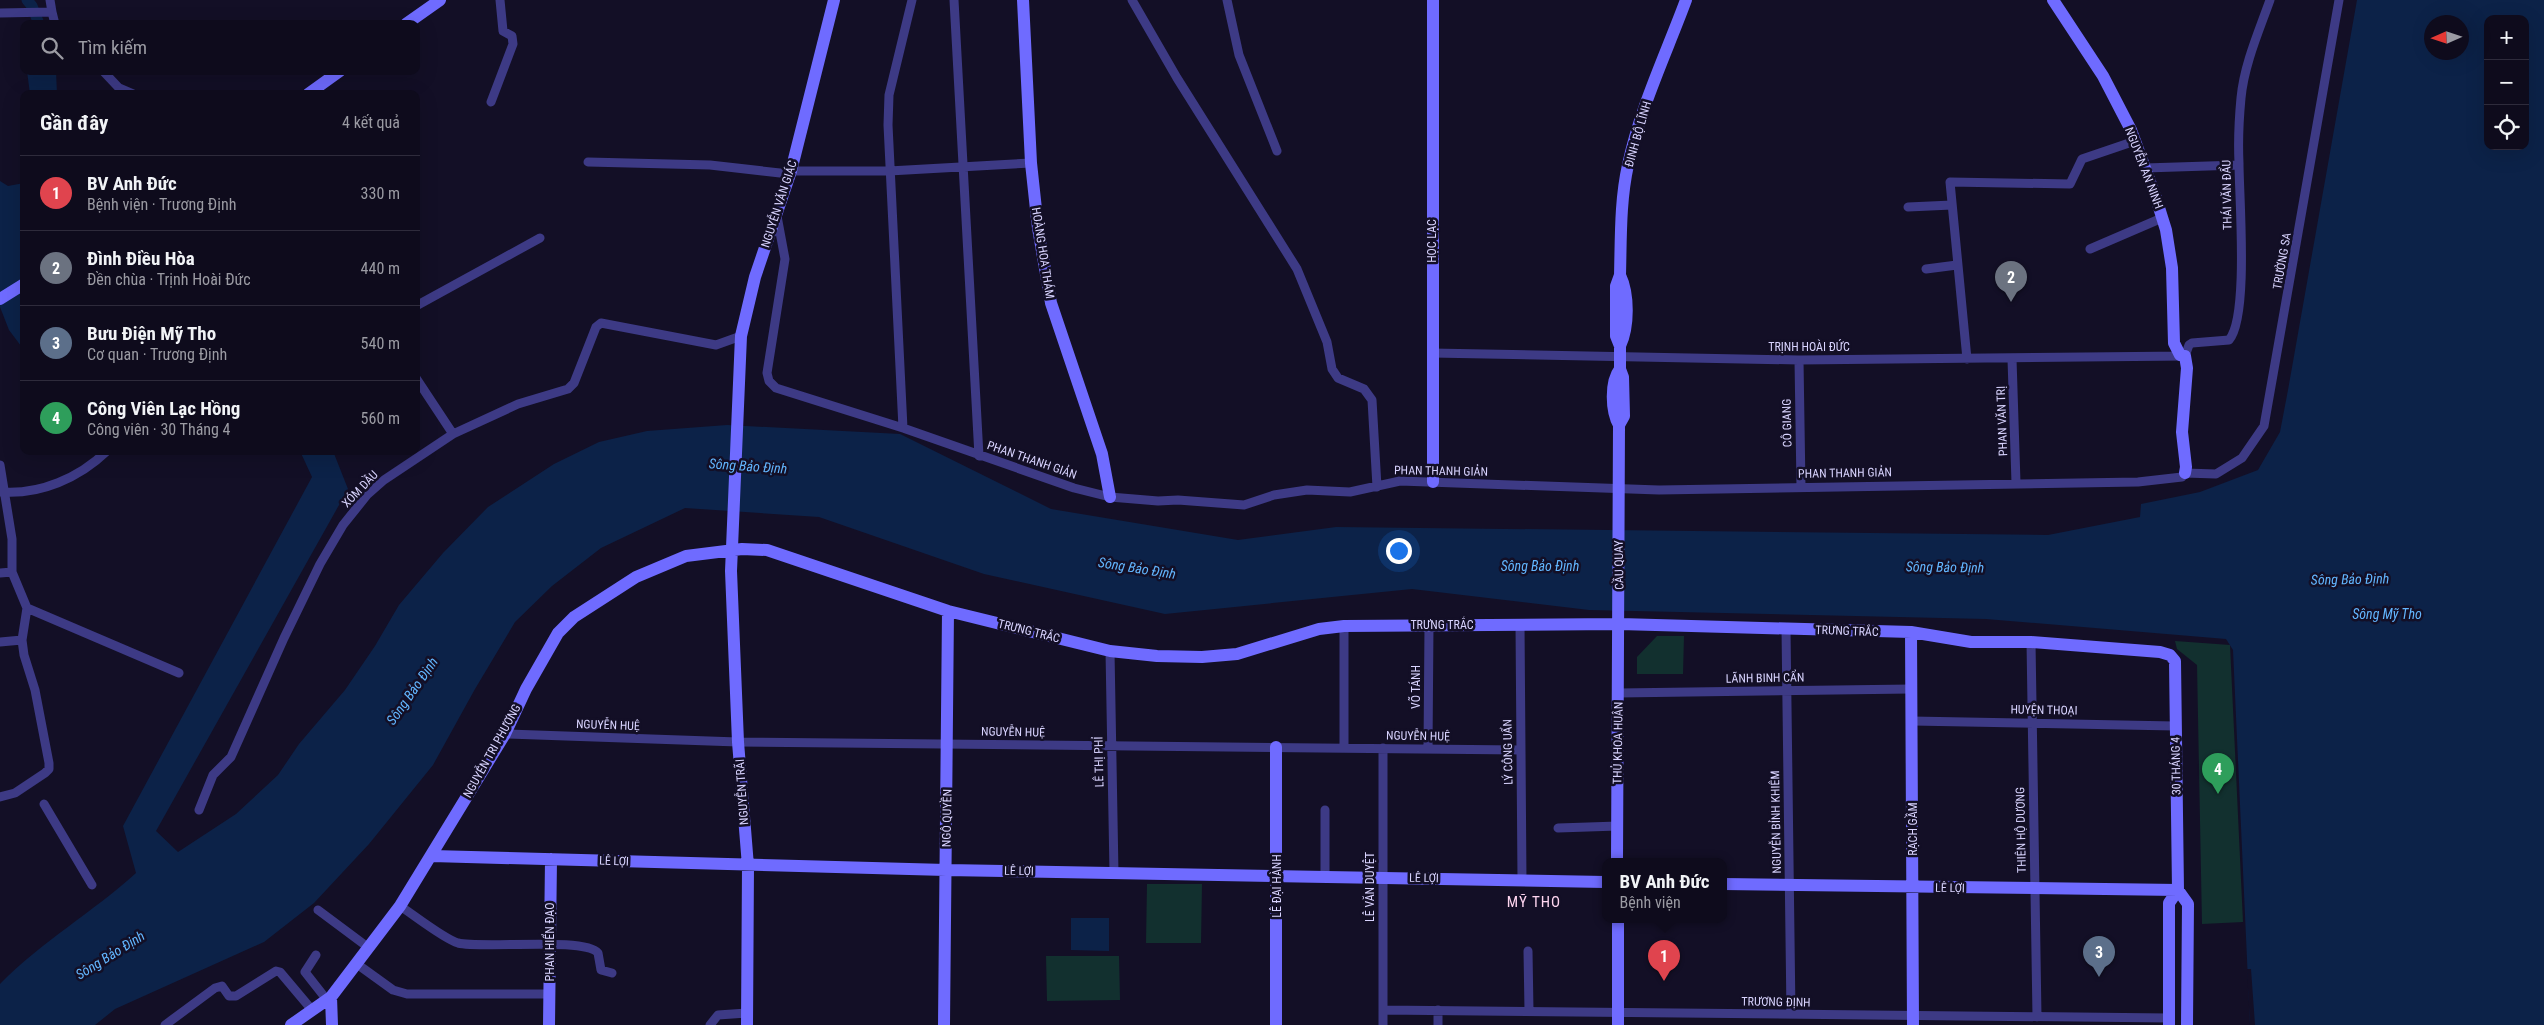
<!DOCTYPE html>
<html lang="vi">
<meta charset="utf-8">
<style>
body{margin:0;font-family:"Roboto Condensed",sans-serif;background:#171425;color:#f1f3f6}
.controls{position:absolute;right:15px;top:15px;display:grid;overflow:hidden;border-radius:10px;box-shadow:0 5px 20px #0002}
.controls button{width:45px;height:45px;display:grid;place-items:center;padding:0;border:0;border-bottom:1px solid #2e2b3b;background:#0e0b1c;color:#f1f3f6;font:25px sans-serif}
.compass{position:absolute;left:2424px;top:15px;width:45px;height:45px;border-radius:50%;background:#0e0b1c;box-shadow:0 5px 20px #0002;rotate:267deg}
.you{position:absolute;left:1398px;top:550px;width:18px;height:18px;margin:-12px;border:4px solid #fff;border-radius:50%;background:#1a73e8;box-shadow:0 0 0 8px #1a73e833}
.badge{display:grid;place-items:center;width:32px;height:32px;border-radius:50%;background:#00e5ff;color:#fff;font-size:16px;font-weight:700}
.pin{position:absolute;translate:-50% -41px;filter:drop-shadow(0 1px 2px #0008)}
.pin::after{content:'';position:absolute;top:26px;width:18px;height:15px;background:inherit;clip-path:polygon(0 0,100% 0,50% 100%)}
.popup{position:absolute;left:1602px;top:858px;width:125px;height:65px;box-sizing:border-box;display:grid;place-content:center;border-radius:10px;background:#0e0b1c;filter:drop-shadow(0 1px 4px #0005);font-size:16px;white-space:nowrap;color:#9b9ba3}
.popup b{font-size:19px;color:#f1f3f6}
.popup::after{content:'';position:absolute;left:50%;top:100%;margin-left:-10px;border:10px solid transparent;border-top-color:#0e0b1c}
.list{margin:0;padding:0;list-style:none}
h2{display:flex;justify-content:space-between;align-items:center;height:65px;margin:0;padding:0 20px;font-size:21px}
h2 small{font-size:16px;font-weight:400;color:#9b9ba3}
.list li{display:grid;grid-template-columns:32px 1fr auto;gap:15px;align-items:center;box-sizing:border-box;height:75px;padding:0 20px;border-top:1px solid #2e2b3b}
.list b{display:block;font-size:19px;white-space:nowrap}
.list p{margin:0;font-size:16px;white-space:nowrap;color:#9b9ba3}
.list em{font-size:16px;font-style:normal;color:#9b9ba3}
.icon{flex:none;width:28px;height:28px;fill:none;stroke:currentColor;stroke-width:2;stroke-linecap:round;stroke-linejoin:round}
.map{position:relative;flex:none;width:2544px;height:1025px;overflow:hidden}
.search{position:absolute;background:#0e0b1c;box-shadow:0 5px 20px #0002;left:20px;top:20px;width:400px;height:55px;display:flex;align-items:center;gap:12px;box-sizing:border-box;padding:0 18px;border-radius:10px;color:#9b9ba3;font-size:19px}
.panel{position:absolute;background:#0e0b1c;box-shadow:0 5px 20px #0002;left:20px;top:90px;width:400px;height:365px;border-radius:10px}
.map>svg:first-child{display:block}
</style>
<div class="map">
<svg width="2544" height="1025" viewBox="0 0 2544 1025">
<rect width="100%" height="100%" fill="#130f26"/>
<path fill="#12302f" d="M1657,636H1684L1683,674H1637V657Z
M2175,641L2230,645L2243,922L2202,924L2197,665L2177,649Z
M1147,884H1202L1201,943H1146Z
M1046,956H1119L1120,1000L1047,1001Z"/>
<path fill="#0c2248" fill-rule="evenodd" d="M2357,0H2544V1025H2250L2233,650L2226,639L1986,619L1589,610L1412,589L1165,614L984,574L819,517L685,508L601,548L552,586L515,622L475,689L433,765L369,844L314,903L264,942L115,1009L95,1025H0V984C41,942 93,912 136,873L123,826L312,477L300,451H333L348,489L156,831L178,852L236,814L278,775L299,744L345,690L375,646L399,605L443,553L488,507L554,464L599,442L647,431L727,425L900,434L1051,509L1238,540L1336,527L2048,535L2140,517L2141,504L2200,492L2258,470L2280,432L2288,390ZM2488,19H2525V146H2488ZM2432,22H2462V52H2432Z
M27,71H56L57,94H30Z
M0,181L8,186L24,183V350L9,330L0,307Z
M1071,918H1109V951L1071,950Z"/>
<path fill="#130f26" d="M2247,969H2251L2255,1025H2250Z"/>
<g fill="none" stroke-linecap="round" stroke-linejoin="round">
<path stroke="#0c2248" stroke-width="11" d="M27,0L32,6L39,24"/>
<path stroke="#3d3a85" stroke-width="9" d="M954,0L979,456
M1132,0L1177,78L1297,269L1327,342L1332,369L1338,378L1364,389L1372,400L1377,487
M1227,0L1239,55L1277,151
M52,12L55,24
M0,13L52,12L50,0
M103,71L119,88L133,94
M491,102L513,44L512,36L503,31L500,0
M588,162L710,165L789,174
M2145,168L2239,165
M791,171H889L1031,163
M1908,207L1952,205
M777,216L785,259L767,373L769,381L776,388L903,428L1074,488L1110,497L1158,501L1178,500L1244,505L1274,495L1307,490L1350,492L1400,481L1659,490L2138,482L2182,477L2185,473L2216,474L2242,458L2264,426L2339,0
M2090,249L2162,218
M1926,269L1957,265
M416,306L540,238
M1432,353L1799,360L2185,356L2189,345L2192,343L2229,340C2249,317 2239,197 2239,163C2238,142 2239,119 2241,98C2244,65 2259,31 2270,0
M1967,359L1950,182L2070,184L2082,159L2135,141
M2012,359L2016,483
M1799,360L1801,487
M416,378L453,434
M903,428L888,125L889,95L912,0
M0,465L12,539V572L27,608L22,640L24,655L35,690L49,763V769L45,773L15,793L0,797
M1,492C40,495 79,478 107,451
M0,573L12,572
M27,608L179,673
M1520,624L1522,880
M1344,626V748
M1786,629L1791,1014
M0,642L22,640
M2031,642L2037,1017
M1110,651L1114,873
M1619,693L1911,689
M1912,721L2175,726
M505,734L738,742L1520,750
M1428,749L1429,625
M44,804L92,885
M199,810L213,775L231,757L284,638L320,564L343,525L367,495L384,480L453,434L518,404L568,389L574,383L596,327L601,323L716,345L741,336
M1558,828L1618,826
M1325,877V810
M400,906C414,915 444,939 458,943C483,949 585,937 598,953L601,970L612,973
M318,910L369,948
M1528,951L1529,1011
M316,955L305,972L327,1000
M357,964L393,990L407,994H550
M1383,1010L2169,1018
M165,1025L215,988L222,986L229,996H236L276,971L280,972L312,1010
M710,1025L718,1015L747,1013
M1383,1025V748
M1438,1025V1010"/>
<path stroke="#6f6bff" stroke-width="12" d="M1023,0L1031,163L1038,228L1051,303L1102,454L1110,497
M2053,0L2103,76L2131,130L2156,198L2166,230L2172,268L2174,343L2180,355
M406,24L440,0
M308,94L340,71
M1620,275C1629,294 1629,327 1620,346
M0,299L24,284
M1619,425C1611,411 1610,382 1620,369
M2185,473L2186,467L2182,432L2187,368L2185,356
M1433,482V0
M1911,632L1913,1025
M432,856L946,870L1605,882
M1617,862L1619,425L1624,416L1623,377L1620,369V346L1616,336V286L1620,275C1621,238 1620,201 1628,165C1640,108 1666,54 1686,0
M1723,884L2178,890
M1618,920V1025
M331,997L332,1025
M291,1025L331,997L400,906L505,734L526,689L558,633L574,617L636,577L686,556L742,549L767,550L948,611L1110,651L1157,656L1202,657L1237,654L1319,629L1344,626L1620,624L1911,632L1971,642H2031L2160,652L2170,655L2175,661L2178,890L2188,904L2187,1025
M549,1025L551,859
M747,1025L748,866L738,742L731,571L741,336L755,277L791,171L834,0
M944,1025L948,611
M1276,1025V747
M2169,1025V903L2178,890"/>
</g>
<g text-anchor="middle" stroke-width="5" stroke-linejoin="round" paint-order="stroke">
<g font-size="12" fill="#d9d4ff" stroke="#130f26">
<text transform="translate(1638 134) rotate(-74)" y="4">ĐINH BỘ LĨNH</text>
<text transform="translate(2144 168) rotate(69)" y="4">NGUYỄN AN NINH</text>
<text transform="translate(2227 195) rotate(-91)" y="4">THÁI VĂN ĐẨU</text>
<text transform="translate(779 204) rotate(-72)" y="4">NGUYỄN VĂN GIÁC</text>
<text transform="translate(1432 241) rotate(-90)" y="4">HỌC LẠC</text>
<text transform="translate(1043 253) rotate(81)" y="4">HOÀNG HOA THÁM</text>
<text transform="translate(2282 261) rotate(-80)" y="4">TRƯỜNG SA</text>
<text x="1809" y="351">TRỊNH HOÀI ĐỨC</text>
<text transform="translate(2002 421) rotate(-92)" y="4">PHAN VĂN TRỊ</text>
<text transform="translate(1787 423) rotate(-91)" y="4">CÔ GIANG</text>
<text transform="translate(1032 460) rotate(19)" y="4">PHAN THANH GIẢN</text>
<text transform="translate(1441 471) rotate(1)" y="4">PHAN THANH GIẢN</text>
<text transform="translate(1845 473) rotate(-1)" y="4">PHAN THANH GIẢN</text>
<text transform="translate(360 489) rotate(-46)" y="4">XÓM DẦU</text>
<text transform="translate(1619 565) rotate(-91)" y="4">CẦU QUAY</text>
<text x="1442" y="629">TRƯNG TRẮC</text>
<text transform="translate(1029 631) rotate(14)" y="4">TRƯNG TRẮC</text>
<text transform="translate(1847 631) rotate(2)" y="4">TRƯNG TRẮC</text>
<text transform="translate(1765 678) rotate(-1)" y="4">LÃNH BINH CẨN</text>
<text transform="translate(1416 687) rotate(-90)" y="4">VÕ TÁNH</text>
<text transform="translate(2044 710) rotate(1)" y="4">HUYỆN THOẠI</text>
<text transform="translate(608 725) rotate(2)" y="4">NGUYỄN HUỆ</text>
<text transform="translate(1013 732) rotate(1)" y="4">NGUYỄN HUỆ</text>
<text transform="translate(1418 736) rotate(1)" y="4">NGUYỄN HUỆ</text>
<text transform="translate(1618 743) rotate(-89)" y="4">THỦ KHOA HUÂN</text>
<text transform="translate(492 751) rotate(-61)" y="4">NGUYỄN TRI PHƯƠNG</text>
<text transform="translate(1508 752) rotate(-91)" y="4">LÝ CÔNG UẨN</text>
<text transform="translate(1099 762) rotate(-91)" y="4">LÊ THỊ PHỈ</text>
<text transform="translate(2176 766) rotate(-91)" y="4">30 THÁNG 4</text>
<text transform="translate(742 792) rotate(-94)" y="4">NGUYỄN TRÃI</text>
<text transform="translate(947 818) rotate(-89)" y="4">NGÔ QUYỀN</text>
<text transform="translate(1776 822) rotate(-91)" y="4">NGUYỄN BỈNH KHIÊM</text>
<text transform="translate(1913 829) rotate(-90)" y="4">RẠCH GẦM</text>
<text transform="translate(2021 830) rotate(-91)" y="4">THIÊN HỘ DƯƠNG</text>
<text transform="translate(614 861) rotate(2)" y="4">LÊ LỢI</text>
<text transform="translate(1019 871) rotate(1)" y="4">LÊ LỢI</text>
<text transform="translate(1424 878) rotate(1)" y="4">LÊ LỢI</text>
<text transform="translate(1277 886) rotate(-90)" y="4">LÊ ĐẠI HÀNH</text>
<text transform="translate(1370 887) rotate(-90)" y="4">LÊ VĂN DUYỆT</text>
<text transform="translate(1950 888) rotate(1)" y="4">LÊ LỢI</text>
<text transform="translate(550 942) rotate(-90)" y="4">PHAN HIỂN ĐẠO</text>
<text transform="translate(1776 1002) rotate(1)" y="4">TRƯƠNG ĐỊNH</text>
</g>
<g font-size="14" font-style="italic" fill="#62b6ff" stroke="#130f26">
<text transform="translate(748 466) rotate(4)" y="5">Sông Bảo Định</text>
<text x="1540" y="571">Sông Bảo Định</text>
<text transform="translate(1945 567) rotate(1)" y="5">Sông Bảo Định</text>
<text transform="translate(1137 568) rotate(9)" y="5">Sông Bảo Định</text>
<text transform="translate(2350 579) rotate(-1)" y="5">Sông Bảo Định</text>
<text x="2387" y="619">Sông Mỹ Tho</text>
<text transform="translate(412 691) rotate(-55)" y="5">Sông Bảo Định</text>
<text transform="translate(110 955) rotate(-32)" y="5">Sông Bảo Định</text>
</g>
<g font-size="15" letter-spacing="1" fill="#ffd6f0" stroke="#130f26">
<text x="1534" y="907">MỸ THO</text>
</g>
</g>
</svg>
<div class="controls">
<button>+</button>
<button>−</button>
<button><svg class="icon" aria-label="locate" viewBox="0 0 24 24"><circle cx="12" cy="12" r="6"/><path d="M12 2v4M12 18v4M2 12h4M18 12h4"/></svg></button>
</div>
<svg class="compass" viewBox="-18 -18 36 36"><path d="M0-13l5 13h-10z" fill="#e53935"/><path d="M0 13l5-13h-10z" fill="#9b9ba3"/></svg>
<div class="you"></div>
<div class="pin badge" style="left:1664px;top:981px;background:#e0444e">1</div>
<div class="popup"><b>BV Anh Đức</b>Bệnh viện</div>
<div class="pin badge" style="left:2011px;top:302px;background:#6b7280">2</div>
<div class="pin badge" style="left:2099px;top:977px;background:#5c6f8a">3</div>
<div class="pin badge" style="left:2218px;top:794px;background:#2e9e5b">4</div>
<div class="search"><svg class="icon" aria-label="search" viewBox="0 0 24 24"><circle cx="10" cy="10" r="6"/><path d="M15 15l6 6"/></svg>Tìm kiếm</div>
<section class="panel">
<h2>Gần đây<small>4 kết quả</small></h2>
<ul class="list">
<li><span class="badge" style="background:#e0444e">1</span><div><b>BV Anh Đức</b><p>Bệnh viện · Trương Định</p></div><em>330 m</em></li>
<li><span class="badge" style="background:#6b7280">2</span><div><b>Đình Điều Hòa</b><p>Đền chùa · Trịnh Hoài Đức</p></div><em>440 m</em></li>
<li><span class="badge" style="background:#5c6f8a">3</span><div><b>Bưu Điện Mỹ Tho</b><p>Cơ quan · Trương Định</p></div><em>540 m</em></li>
<li><span class="badge" style="background:#2e9e5b">4</span><div><b>Công Viên Lạc Hồng</b><p>Công viên · 30 Tháng 4</p></div><em>560 m</em></li>
</ul>
</section>
</div>
